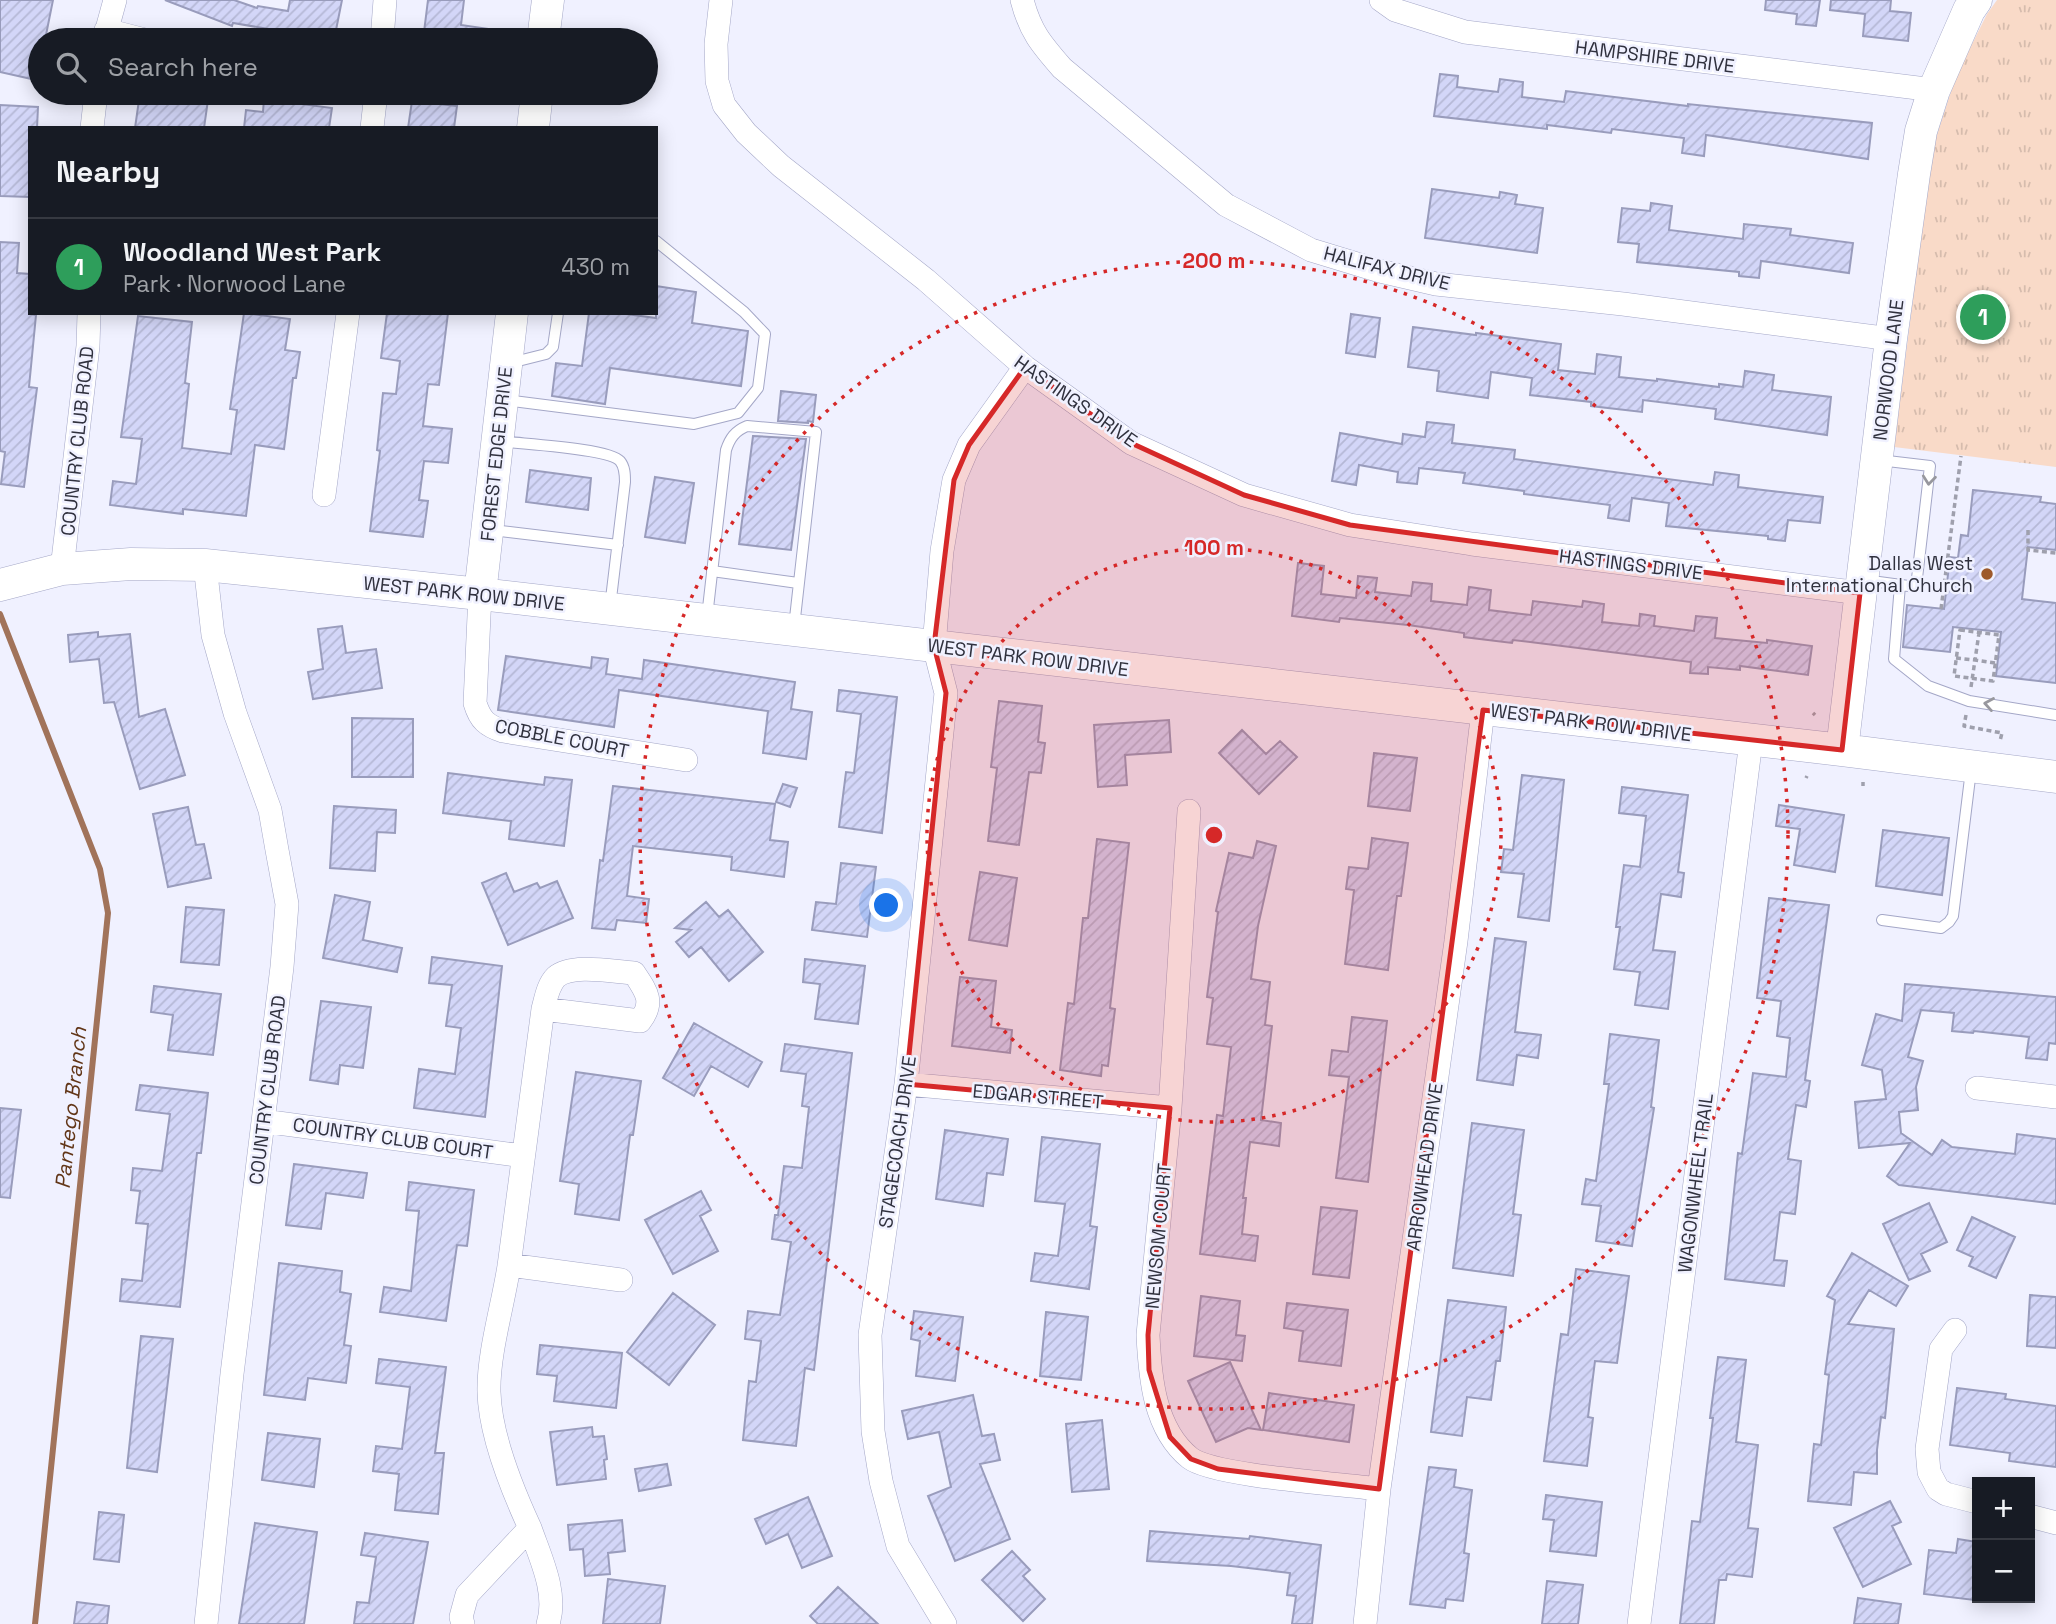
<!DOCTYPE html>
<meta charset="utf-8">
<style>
body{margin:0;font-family:"Space Grotesk",sans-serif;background:#242831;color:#f1f3f6}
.controls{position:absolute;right:21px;bottom:21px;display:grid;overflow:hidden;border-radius:0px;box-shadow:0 4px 18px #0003}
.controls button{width:63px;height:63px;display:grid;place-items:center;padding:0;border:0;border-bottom:2px solid #363941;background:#171b24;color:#f1f3f6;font:35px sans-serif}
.you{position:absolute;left:887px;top:906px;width:24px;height:24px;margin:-18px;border:5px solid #fff;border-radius:50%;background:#1a73e8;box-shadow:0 0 0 10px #1a73e833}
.badge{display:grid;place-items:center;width:46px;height:46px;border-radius:50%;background:#9d592b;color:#fff;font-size:23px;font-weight:700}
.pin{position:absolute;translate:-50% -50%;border:4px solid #fff;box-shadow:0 2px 7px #0006}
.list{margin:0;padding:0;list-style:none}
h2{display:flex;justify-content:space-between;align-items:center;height:91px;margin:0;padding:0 28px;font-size:30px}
h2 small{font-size:23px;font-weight:400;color:#9ea1a6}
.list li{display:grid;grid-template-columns:46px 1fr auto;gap:21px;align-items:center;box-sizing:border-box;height:98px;padding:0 28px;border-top:2px solid #363941}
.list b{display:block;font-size:26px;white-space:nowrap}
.list p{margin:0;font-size:23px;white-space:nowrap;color:#9ea1a6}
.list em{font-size:23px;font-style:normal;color:#9ea1a6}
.icon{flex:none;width:38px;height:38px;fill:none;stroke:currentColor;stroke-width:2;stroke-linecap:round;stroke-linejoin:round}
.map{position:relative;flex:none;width:2056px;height:1624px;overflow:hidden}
.search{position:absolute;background:#171b24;box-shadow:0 4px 18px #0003;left:28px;top:28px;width:630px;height:77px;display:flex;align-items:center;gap:18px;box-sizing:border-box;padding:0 24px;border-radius:38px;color:#9ea1a6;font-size:26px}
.panel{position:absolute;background:#171b24;box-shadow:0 4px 18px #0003;left:28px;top:126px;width:630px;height:189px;border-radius:0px}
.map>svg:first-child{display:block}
</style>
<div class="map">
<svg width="2056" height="1624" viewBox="0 0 2056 1624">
<defs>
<pattern id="grass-tufts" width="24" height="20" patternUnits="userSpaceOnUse" patternTransform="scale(1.75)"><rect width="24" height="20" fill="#f9dac8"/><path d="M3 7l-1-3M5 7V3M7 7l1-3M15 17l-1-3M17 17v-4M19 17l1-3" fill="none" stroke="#d6bcad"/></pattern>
<pattern id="building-hatch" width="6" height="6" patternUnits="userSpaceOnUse" patternTransform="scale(1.75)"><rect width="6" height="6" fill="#d3d6f8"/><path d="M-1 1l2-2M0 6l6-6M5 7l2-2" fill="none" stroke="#b5b8d6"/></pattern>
</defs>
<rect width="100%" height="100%" fill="#f0f1ff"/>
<path fill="url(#grass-tufts)" d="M1997,0H2056V467L1894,447L1932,150L1956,76L1987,14Z"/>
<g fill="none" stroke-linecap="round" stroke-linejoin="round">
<path stroke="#a1735a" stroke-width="6" d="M0,614L100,869L108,913L35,1624"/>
</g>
<path fill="url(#building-hatch)" stroke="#999cbc" stroke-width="2" d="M0,0H53L45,40H40V61L36,80L0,72Z
M165,0H234L257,8L258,6L288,11L290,0H342L334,40L233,23L232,26Z
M428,0H464L461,25L503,31V40H423Z
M1766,0H1820L1816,26L1796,24L1797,14L1765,10Z
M1831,0H1891L1890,11L1911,13L1908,41L1863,36L1865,14L1830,10Z
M1440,74L1458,76L1457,87L1498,92L1500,79L1523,82L1522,97L1564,102L1566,91L1688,106V104L1872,123L1868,159L1706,135L1704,156L1682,153L1684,138L1612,129L1611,133L1547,125V129L1434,116Z
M140,93H209L204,128H135Z
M264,99L332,108L329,128H244L246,110L263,112Z
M412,101L457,106L454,128H408Z
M0,105L38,107L37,128H30V197L0,196Z
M1432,189L1499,198L1500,192L1517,195L1515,204L1543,208L1537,253L1425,238Z
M1651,203L1672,206L1669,230L1743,239L1744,224L1791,229L1790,235L1853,243L1849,273L1761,261L1759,278L1739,276V272L1637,262L1639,244L1618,242L1622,208L1650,211Z
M0,242L19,243L17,273L30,274V314L36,315L29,387L37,388L24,487L1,484L5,452L0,451Z
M656,286L696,292L692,323L748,331L741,386L610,368L605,404L552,396L556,363L582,366L589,313H619L656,318Z
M244,313L290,319L285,350L300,352L296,378H293L284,449L255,445L246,516L183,509V514L110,505L113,481L136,484L142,439L121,437L138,316L192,322L185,383L189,384L182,448L231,454L237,410L230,409Z
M387,313H448L439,385L428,384L423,426L452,429L448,463L424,461L419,500L428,501L423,537L370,531L380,451L377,450L383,393L396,394L400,361L381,358Z
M1351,314L1380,318L1375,357L1346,353Z
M1413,327L1476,335V333L1561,344L1558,370L1595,374L1597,354L1621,357L1619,377L1657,381V379L1719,387V384L1743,387L1745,371L1774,375L1772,390L1831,397L1827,435L1715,419L1716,409L1643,400L1642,412L1591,406V402L1530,395L1532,378L1491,372L1488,398L1437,391L1439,371L1408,367Z
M781,391L816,395L813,422L808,421V423L778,421Z
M1427,422L1454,425L1452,443L1515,450L1514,459L1713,485L1715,472L1739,475L1738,487L1823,497L1820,523L1788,520L1785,541L1768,539V536L1666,526L1669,503L1632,498L1629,521L1608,518L1610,505L1524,494V491L1463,483L1465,473L1419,468L1417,484L1397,482L1398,472L1359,465L1356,485L1332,481L1340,433L1402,444L1403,434L1425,437Z
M753,436L806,439L791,550L739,544Z
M530,470L591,478L588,510L526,502Z
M655,477L694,483L685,543L645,537Z
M1973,490L2041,497L2040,502L2056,504V550L2028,547L2022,599L2056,603V683L1996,676L2001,632L1953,627L1950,652L1903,647L1907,605L1944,609L1950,557L1958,558L1961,535L1968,536Z
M1298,563L1324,566L1321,594L1356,598L1358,576L1377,578L1375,592L1411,596L1413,582L1432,584L1431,601L1467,605L1469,587L1491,590L1489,610L1531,615L1533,601L1582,607L1583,601L1604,604L1602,622L1639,626L1640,614L1655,616L1654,626L1694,631L1696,616L1717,618L1715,638L1767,643V640L1812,646L1808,675L1740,666V670L1708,667V674L1690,673L1691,662L1513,640L1512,643L1464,637V633L1408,625L1340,618L1339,622L1292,616Z
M342,626L346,653L376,649L382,688L313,699L308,672L323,669L318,629Z
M98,632V637L130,634L139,717L165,709L185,775L140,789L114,702L104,703L99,659L70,662L68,635Z
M506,656L591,668L592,657L608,659L606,674L642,679L644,660L795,682L791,709L812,712L806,759L763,753L768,711L619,690L614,727L498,710Z
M839,690L897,697L882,833L839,827L846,772L854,773L861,714L837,711Z
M999,701L1042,706L1038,742L1045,743L1041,773L1029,772L1019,845L988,841L997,768L991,767Z
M352,718L413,719V777H352Z
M1169,720L1171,752L1125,755L1127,785L1098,787L1094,725Z
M1242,730L1266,754L1280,741L1297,757L1259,794L1219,753Z
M1374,753L1417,758L1410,811L1368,806Z
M448,773L544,785L545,777L572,780L564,846L509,839L511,821L443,813Z
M1522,775L1564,780L1549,921L1518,917L1524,874L1501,872L1504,849L1513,850Z
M783,784L797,788L790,807L776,802Z
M613,786L775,804L770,840L788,842L784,877L731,870L732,857L633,846L627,896L649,899L646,923L617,920L615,930L592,928L600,860L603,861Z
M1622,787L1688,795L1678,872L1684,873L1681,897L1661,894L1653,950L1675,952L1668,1009L1635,1005L1640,972L1614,969L1620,927H1616L1624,865L1640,867L1646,816L1619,813Z
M1779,805L1844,815L1835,872L1794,865L1800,829L1776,826Z
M334,806L396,810L395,833L377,832L375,871L330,868Z
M188,807L196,845L204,844L211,878L168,887L153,814Z
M1883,830L1949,838L1942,895L1876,886Z
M1372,838L1408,843L1401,896H1397L1388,970L1345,964L1354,890L1346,889L1349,867L1368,869Z
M1097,839L1129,843L1110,1008L1115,1009L1108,1066L1102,1065L1101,1076L1060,1070L1068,1003L1074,1004L1083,918H1088Z
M1257,841L1276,846L1258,926L1251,979L1270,982L1265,1025L1272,1026L1261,1120L1281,1123L1279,1146L1250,1142L1243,1198H1246L1242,1234L1258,1236L1255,1261L1200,1254L1217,1115L1223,1116L1231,1047L1207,1044L1213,998L1207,997L1218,912L1216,911L1229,853L1253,858Z
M841,863L876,867L867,937L812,930L816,902L836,904Z
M980,872L1017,878L1007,946L969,940Z
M506,873L514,892L537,883L540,888L557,881L573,918L508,945L482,883Z
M335,895L370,902L363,940L402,948L397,972L323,958Z
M1769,898L1829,905L1805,1080L1810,1081L1806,1107L1796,1105L1788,1159L1801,1161L1795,1214L1780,1212L1774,1260L1787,1261L1784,1286L1725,1279L1738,1153L1742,1154L1753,1073L1786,1077L1790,1038L1777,1036L1781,1001L1757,998Z
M706,902L719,917L728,910L763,952L729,981L701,947L689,957L676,942L691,930L675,928Z
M186,907L224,910L219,965L181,962Z
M1495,938L1526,942L1515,1032L1541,1035L1538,1058L1517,1055L1513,1085L1477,1080Z
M432,957L502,966L485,1117L414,1108L419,1069L455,1074L461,1028L446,1026L452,985L429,983Z
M805,959L865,966L858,1024L815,1019L820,984L803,982Z
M960,977L996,981L991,1027L1012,1030L1010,1053L952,1046Z
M1905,984L2056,997V1044L2049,1043L2047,1060L2026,1058L2029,1037L1974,1031L1973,1033L1952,1031L1954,1013L1921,1010L1908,1057L1923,1061L1916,1087L1918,1110L1899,1112L1901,1133L1932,1155L1942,1140L1952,1147L2015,1154L2017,1134L2056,1139V1204L1899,1185L1887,1176L1910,1143L1859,1148L1855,1102L1886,1099L1882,1070L1862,1065L1876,1014L1902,1021Z
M154,986L221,994L213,1055L168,1050L173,1015L151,1012Z
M321,1001L371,1007L363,1068L340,1065L338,1084L310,1080Z
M1352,1017L1387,1021L1368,1182L1336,1178L1349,1077L1329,1075L1332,1050L1348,1052Z
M694,1023L762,1062L748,1087L711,1066L694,1096L663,1078Z
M1610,1034L1659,1040L1651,1107L1654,1108L1632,1246L1596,1241L1601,1206L1582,1204L1586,1179L1596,1181L1609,1084H1604Z
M785,1044L852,1053L814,1370L805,1368L796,1446L743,1440L749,1381L756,1382L761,1341L745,1339L748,1311L780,1315L791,1242L772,1239L775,1215H778L784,1166L802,1168L809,1107L802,1106L806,1074L781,1071Z
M576,1072L641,1081L633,1135H630L619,1220L575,1214L579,1184L560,1181Z
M140,1085L208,1093L201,1153H197L180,1307L120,1301L122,1279L142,1281L148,1224L136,1223L140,1191L131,1190L133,1168L162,1171L170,1114L136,1110Z
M0,1108L21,1110L10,1198L0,1197Z
M1472,1123L1524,1130L1513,1214L1521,1215L1513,1276L1453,1268Z
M945,1130L1008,1139L1003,1175L987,1173L983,1206L936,1199Z
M1042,1137L1100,1144L1090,1226L1097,1227L1089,1289L1031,1281L1035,1253L1058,1256L1065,1204L1035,1201Z
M294,1164L367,1173L363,1198L326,1193L321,1229L286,1225Z
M409,1182L474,1190L467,1246L457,1245L446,1321L380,1312L384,1287L411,1291L419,1211L406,1210Z
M701,1191L711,1210L700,1216L718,1251L673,1274L645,1220Z
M1929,1203L1947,1242L1921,1254L1930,1271L1909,1280L1883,1224Z
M1321,1207L1357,1211L1349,1278L1313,1274Z
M1972,1217L2015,1237L1996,1278L1969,1266L1973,1257L1957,1250Z
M1852,1253L1908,1286L1896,1306L1869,1290L1848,1324L1894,1329L1885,1418L1881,1417L1877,1450V1474L1854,1472L1851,1505L1808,1501L1814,1444L1821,1445L1829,1375L1825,1374L1835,1300L1827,1296Z
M279,1263L342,1271L340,1292L351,1294L344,1345L351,1346L346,1383L308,1378L305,1400L264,1395Z
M1576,1269L1629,1276L1617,1363L1595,1361L1588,1417L1593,1418L1587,1466L1544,1461L1561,1334L1568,1335Z
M673,1293L715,1325L669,1385L627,1352Z
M2030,1295L2056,1297V1348L2027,1346Z
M1201,1296L1240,1301L1236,1335L1245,1336L1242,1361L1194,1356Z
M1448,1300L1506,1307L1500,1361H1496L1491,1400L1467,1397L1462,1436L1431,1432Z
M1287,1303L1348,1310L1341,1366L1299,1361L1303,1331L1284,1328Z
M914,1311L963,1317L955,1381L916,1376L920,1341L911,1339Z
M1046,1312L1088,1317L1081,1380L1040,1376Z
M141,1336L173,1339L157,1472L127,1468Z
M540,1345L622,1353L616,1408L554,1401L557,1376L537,1374Z
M1718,1357L1746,1360L1736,1442L1758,1445L1748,1528L1758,1529L1752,1577L1727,1574L1726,1580H1719L1714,1624H1680L1692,1521L1700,1522L1713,1418H1710Z
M379,1359L446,1367L435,1453H444L438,1514L395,1510L399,1474L373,1471L376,1446L402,1449L410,1387L376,1383Z
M1230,1362L1261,1430L1248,1428L1216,1442L1188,1381Z
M1957,1388L2006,1394L2005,1399L2056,1406V1467L2009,1461L2010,1453L1950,1445Z
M1269,1393L1354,1405L1349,1442L1263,1430Z
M973,1395L982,1436L994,1434L1000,1460L980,1464L1010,1539L955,1561L928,1496L951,1487L939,1432L908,1439L902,1411Z
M1102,1420L1109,1489L1072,1492L1066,1424Z
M592,1427L593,1437L604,1436L607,1459L604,1460L606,1479L557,1485L550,1432Z
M268,1433L320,1439L314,1487L262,1480Z
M667,1464L671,1485L639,1491L635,1469Z
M1429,1467L1456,1470L1454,1487L1472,1490L1464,1553L1469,1554L1463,1601L1446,1599L1445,1608L1410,1604Z
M1546,1495L1602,1502L1596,1556L1550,1551L1554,1520L1543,1519Z
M808,1497L832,1556L802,1568L788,1534L766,1544L755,1519Z
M1890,1501L1901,1522L1892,1526L1911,1564L1863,1587L1834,1528Z
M99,1512L124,1515L119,1562L94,1559Z
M622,1520L625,1551L608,1553L610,1574L585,1576L583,1549L570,1550L568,1525Z
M255,1523L317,1532L304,1624H239Z
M1150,1531L1249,1539L1250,1536L1321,1545L1312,1624H1292L1296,1596L1287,1595L1290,1573L1231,1566L1147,1561Z
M365,1533L428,1542L413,1624H354L357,1602L369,1603L376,1557L361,1555Z
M1958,1539L1977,1542V1572L1974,1600L1924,1594L1929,1550L1956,1553Z
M1012,1551L1030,1570L1023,1576L1045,1599L1023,1621L982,1580Z
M608,1579L665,1586L660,1624H603Z
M1547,1581L1583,1585L1578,1624H1542Z
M838,1587L878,1624H818L810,1616Z
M1858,1598L1901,1604L1898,1624H1854Z
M77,1602L109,1606L107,1624H74Z"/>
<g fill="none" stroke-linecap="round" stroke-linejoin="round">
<g stroke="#a4a7c7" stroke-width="12">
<path id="lane" d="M510,363L546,354L553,347L558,313
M505,400L694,424L738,413L758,388L765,334L744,312L656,241
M500,441C521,444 609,448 620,461C625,467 625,475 625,482L610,607
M492,530L618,545
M712,571L798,583
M1864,580L1916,587L1930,466L1879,460
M1900,585L1894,659L1928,686L1969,701L2056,715
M707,617L726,450C730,438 735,431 747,426L816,432L794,627
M1882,920L1941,928L1949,922L1953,916L1971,770"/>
</g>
<g stroke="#a4a7c7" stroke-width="24">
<path id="street" d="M721,0L716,44L717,81L724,105L746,133L781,166L926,280L1025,367L1131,443L1244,495L1350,525L1472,544L1860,593
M1022,0C1030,31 1041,44 1062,68L1226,205L1311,250L1380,271L1436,284L1623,304L1891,339
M1381,0L1395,10L1465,32L1934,90
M106,30L145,40
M104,40L115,0
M382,40L385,0
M92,128L96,93
M372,128L376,93
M324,495L348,313
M205,565L213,635L235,713L270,810L277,850L287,904L282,967L232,1374L206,1624
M62,569L88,346L89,313
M480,594L475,703C480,720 487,726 503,731L686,760
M1189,811L1170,1108L1148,1335C1150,1377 1154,1429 1190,1458C1213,1476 1342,1484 1379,1489
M906,1084L1170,1108
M1977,1088L2056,1097
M263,1121L523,1156
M509,1265L621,1280
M1955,1330L1941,1349L1927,1449L1929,1472L1938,1489L1946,1494L1977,1502
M2030,1516L2056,1523
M530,1528C512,1489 490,1435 489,1392C488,1354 503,1305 509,1266C521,1181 531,1094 543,1009C546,998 548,985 556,977C572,963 614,972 634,973C646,991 655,1002 640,1021L543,1009
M463,1624L461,1617L467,1595L530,1528C540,1557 558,1593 548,1624
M945,1624L898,1546L881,1481L873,1431L870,1335L906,1084L946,693L934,646L942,551L954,480L969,445L1025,367
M1365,1624L1379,1489L1456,941L1483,710
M1639,1624L1751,741"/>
</g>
<g stroke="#a4a7c7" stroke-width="33">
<path id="secondary" d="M543,40L548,0
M533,128L537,93
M0,585L62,569L131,564L205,565L480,594L1842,750L2056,777
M480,594L512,313
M1842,750L1891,339L1914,174L1921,131L1934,90L1969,10L1976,0"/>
</g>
<path stroke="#9fa0ad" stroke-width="3.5" stroke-dasharray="5 3.5" stroke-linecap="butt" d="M2028,530V550L2056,553
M1941,609L1961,456
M1960,630L1999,635L1993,681L1954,676Z
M1956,658L1975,660L1979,633
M1971,687L1975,660L1995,663
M1813,713L1815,715
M1966,715L1964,726L2002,733L2000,741
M1806,778L1807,776
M1863,786V782"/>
<use href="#lane" stroke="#fff" stroke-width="10"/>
<use href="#street" stroke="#fff" stroke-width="23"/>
<use href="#secondary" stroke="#fff" stroke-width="32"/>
</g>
<defs><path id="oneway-chevron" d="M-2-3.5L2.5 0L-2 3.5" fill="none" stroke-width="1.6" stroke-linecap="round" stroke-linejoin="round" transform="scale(1.75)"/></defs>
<g stroke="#98989e">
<use href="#oneway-chevron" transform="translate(1929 480) rotate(96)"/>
<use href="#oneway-chevron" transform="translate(1989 704) rotate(-170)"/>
</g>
<path fill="#d62828" fill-opacity="0.2" stroke="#d62828" stroke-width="5" stroke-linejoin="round" d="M1025,367L1131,443L1244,495L1350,525L1860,593L1842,750L1483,710L1379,1489L1218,1469L1191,1459L1170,1437L1149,1370L1148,1335L1170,1108L906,1084L946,693L934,646L954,480L969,445Z"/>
<g fill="none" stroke="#d62828" stroke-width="3.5" stroke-dasharray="3.5 7">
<circle cx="1214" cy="835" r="287"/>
<circle cx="1214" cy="835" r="574"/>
</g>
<circle fill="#9d592b" stroke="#f0f1ff" stroke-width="2.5" cx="1987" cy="574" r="7"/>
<g text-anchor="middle" stroke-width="5" stroke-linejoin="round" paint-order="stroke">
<g font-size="19" fill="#30313e" stroke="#f0f1ff">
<text transform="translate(1655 56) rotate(7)" y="7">HAMPSHIRE DRIVE</text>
<text transform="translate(1387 268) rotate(14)" y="7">HALIFAX DRIVE</text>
<text transform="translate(1888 370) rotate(-83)" y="7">NORWOOD LANE</text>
<text transform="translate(1076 401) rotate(35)" y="7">HASTINGS DRIVE</text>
<text transform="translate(77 441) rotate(-84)" y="7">COUNTRY CLUB ROAD</text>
<text transform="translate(496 454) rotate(-84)" y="7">FOREST EDGE DRIVE</text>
<text transform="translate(1631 564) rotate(7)" y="7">HASTINGS DRIVE</text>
<text transform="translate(464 593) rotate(6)" y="7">WEST PARK ROW DRIVE</text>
<text transform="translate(1028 657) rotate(7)" y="7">WEST PARK ROW DRIVE</text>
<text transform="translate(1591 722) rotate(7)" y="7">WEST PARK ROW DRIVE</text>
<text transform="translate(562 738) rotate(11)" y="7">COBBLE COURT</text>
<text transform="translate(267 1090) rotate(-83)" y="7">COUNTRY CLUB ROAD</text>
<text transform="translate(1038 1096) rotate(5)" y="7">EDGAR STREET</text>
<text transform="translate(393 1138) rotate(8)" y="7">COUNTRY CLUB COURT</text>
<text transform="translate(897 1142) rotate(-82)" y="7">STAGECOACH DRIVE</text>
<text transform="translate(1424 1167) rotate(-82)" y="7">ARROWHEAD DRIVE</text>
<text transform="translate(1695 1183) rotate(-83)" y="7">WAGONWHEEL TRAIL</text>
<text transform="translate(1158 1236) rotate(-85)" y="7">NEWSOM COURT</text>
</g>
<g font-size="19" fill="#30313e" stroke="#f0f1ff" text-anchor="end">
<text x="1973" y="570">Dallas West<tspan x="1973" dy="22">International Church</tspan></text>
</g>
<g font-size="21" font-style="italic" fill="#623618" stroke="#f0f1ff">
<text transform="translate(71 1108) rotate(-84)" y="7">Pantego Branch</text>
</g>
</g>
<circle cx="1214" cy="835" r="10" fill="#d62828" stroke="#f0f1ff" stroke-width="3.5"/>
<g font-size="21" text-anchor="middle" font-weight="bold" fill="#d62828" stroke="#f0f1ff" stroke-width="5" stroke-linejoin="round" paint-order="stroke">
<text x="1214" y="268">200 m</text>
<text x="1214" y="555">100 m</text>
</g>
</svg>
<div class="controls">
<button>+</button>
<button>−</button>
</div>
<div class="you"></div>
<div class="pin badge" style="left:1983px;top:317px;background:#2e9e5b">1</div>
<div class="search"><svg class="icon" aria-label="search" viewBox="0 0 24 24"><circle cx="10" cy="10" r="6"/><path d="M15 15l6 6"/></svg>Search here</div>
<section class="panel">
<h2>Nearby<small></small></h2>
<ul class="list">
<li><span class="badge" style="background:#2e9e5b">1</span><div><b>Woodland West Park</b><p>Park · Norwood Lane</p></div><em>430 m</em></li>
</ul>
</section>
</div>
